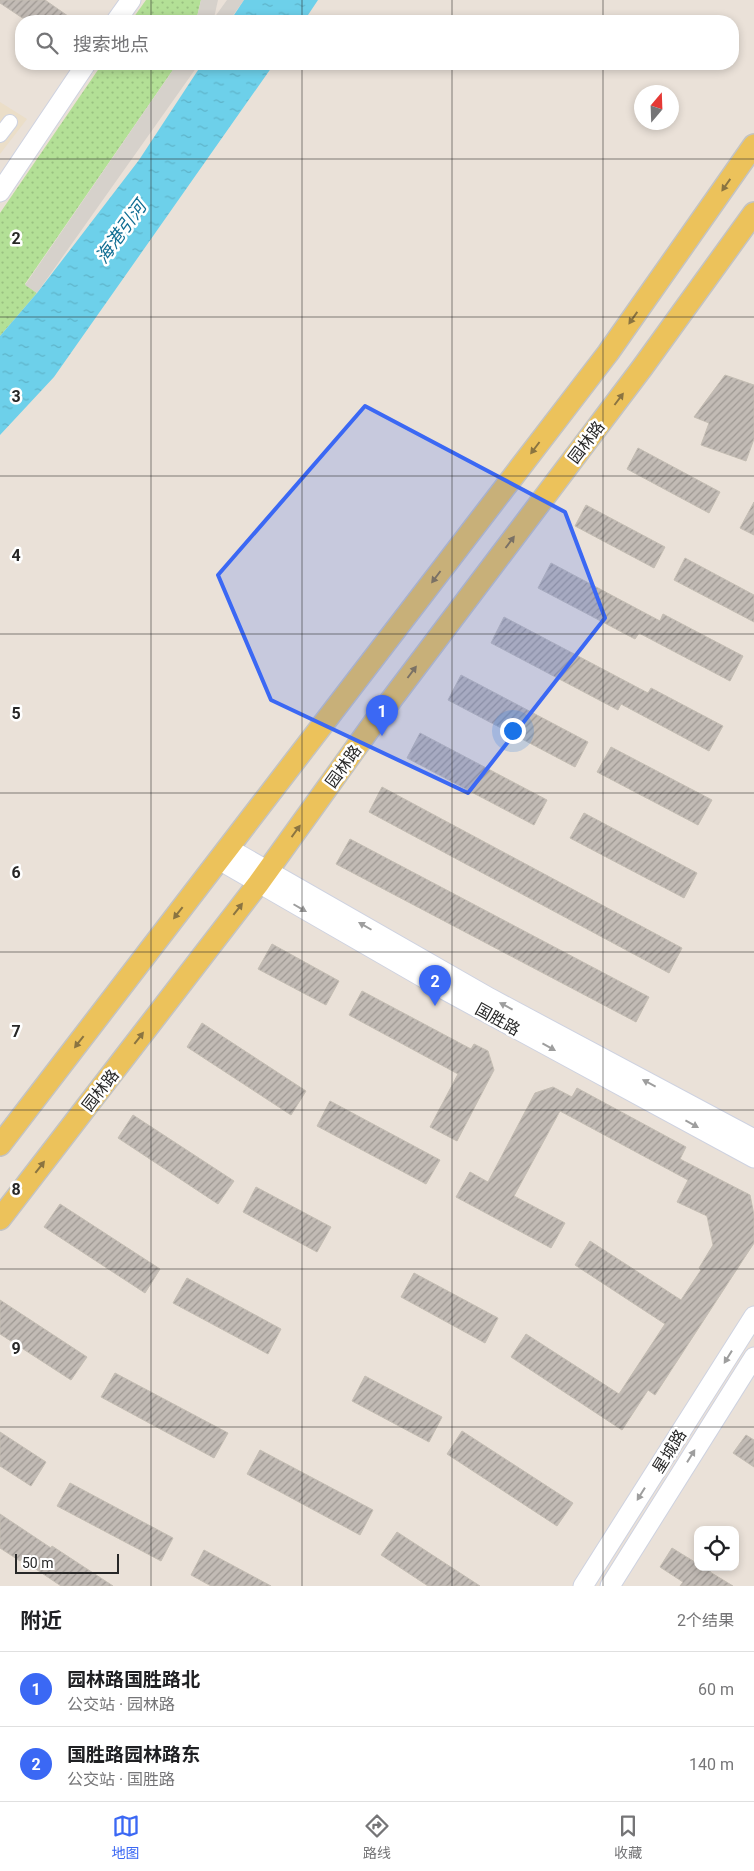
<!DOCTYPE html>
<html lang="zh">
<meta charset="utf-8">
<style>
body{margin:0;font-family:Roboto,"Noto Sans SC",sans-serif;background:#f6f6f6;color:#202124}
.controls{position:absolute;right:15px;bottom:15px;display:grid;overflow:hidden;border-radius:10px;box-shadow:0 2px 8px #0003}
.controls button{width:45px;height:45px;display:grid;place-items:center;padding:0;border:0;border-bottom:1px solid #e0e0e0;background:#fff;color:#202124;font:25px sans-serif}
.compass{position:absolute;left:634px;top:85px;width:45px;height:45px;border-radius:50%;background:#fff;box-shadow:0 2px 8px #0003;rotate:19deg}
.scale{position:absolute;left:15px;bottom:12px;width:104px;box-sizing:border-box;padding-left:5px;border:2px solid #272727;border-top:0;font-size:14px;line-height:18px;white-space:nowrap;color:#272727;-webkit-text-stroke:4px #fff;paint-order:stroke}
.you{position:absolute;left:512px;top:730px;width:18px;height:18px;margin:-12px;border:4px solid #fff;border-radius:50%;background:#1a73e8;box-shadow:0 0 0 8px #1a73e833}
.badge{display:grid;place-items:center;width:32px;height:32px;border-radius:50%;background:#3b68f4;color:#fff;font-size:16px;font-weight:700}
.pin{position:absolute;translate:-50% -41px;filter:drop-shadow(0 1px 2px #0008)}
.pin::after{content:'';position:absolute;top:26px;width:18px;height:15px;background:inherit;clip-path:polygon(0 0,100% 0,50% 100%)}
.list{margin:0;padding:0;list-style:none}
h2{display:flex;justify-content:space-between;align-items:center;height:65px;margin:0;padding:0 20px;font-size:21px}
h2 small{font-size:16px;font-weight:400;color:#757577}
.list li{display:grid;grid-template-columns:32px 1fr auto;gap:15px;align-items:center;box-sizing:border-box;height:75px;padding:0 20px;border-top:1px solid #e0e0e0}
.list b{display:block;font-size:19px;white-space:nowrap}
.list p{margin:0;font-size:16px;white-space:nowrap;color:#757577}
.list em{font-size:16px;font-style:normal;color:#757577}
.icon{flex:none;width:28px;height:28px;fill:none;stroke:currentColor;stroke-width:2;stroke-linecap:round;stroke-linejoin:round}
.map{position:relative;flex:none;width:754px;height:1586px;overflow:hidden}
.search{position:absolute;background:#fff;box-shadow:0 2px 8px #0003;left:15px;right:15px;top:15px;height:55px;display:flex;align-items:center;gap:12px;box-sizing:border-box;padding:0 18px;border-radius:20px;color:#757577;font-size:19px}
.sheet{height:215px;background:#fff}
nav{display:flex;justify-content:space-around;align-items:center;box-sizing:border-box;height:70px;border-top:1px solid #e0e0e0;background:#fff;font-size:14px;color:#757577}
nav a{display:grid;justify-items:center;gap:2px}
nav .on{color:#3b68f4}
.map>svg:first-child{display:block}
</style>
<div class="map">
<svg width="754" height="1586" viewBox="0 0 754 1586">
<defs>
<pattern id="grass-dots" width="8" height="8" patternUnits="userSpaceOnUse" patternTransform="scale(1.25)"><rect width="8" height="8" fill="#b3e096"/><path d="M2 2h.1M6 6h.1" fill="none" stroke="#9ac081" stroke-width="1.8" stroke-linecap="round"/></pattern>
<pattern id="water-ripples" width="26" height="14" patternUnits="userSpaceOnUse" patternTransform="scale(1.25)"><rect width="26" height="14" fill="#6dd0ea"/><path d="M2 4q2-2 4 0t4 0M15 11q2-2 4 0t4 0" fill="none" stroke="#5eb3c9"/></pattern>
<pattern id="building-hatch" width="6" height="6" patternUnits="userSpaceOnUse" patternTransform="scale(1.25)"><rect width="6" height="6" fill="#c2bbb5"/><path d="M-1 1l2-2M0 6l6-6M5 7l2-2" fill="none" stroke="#9e9893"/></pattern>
</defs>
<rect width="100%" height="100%" fill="#eae1d8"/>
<path fill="#ebdec8" d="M0,102L27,119L0,154Z"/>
<path fill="url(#grass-dots)" d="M146,0H201L196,21H131Z
M102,64H177L25,284L37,293L0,336V213Z"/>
<path fill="#d6d1cb" d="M201,0H218L214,18L227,0H244L229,21H196Z
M177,64H199L37,293L25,285Z"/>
<path fill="url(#water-ripples)" d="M244,0H318L304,21H230Z
M202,64H274L54,377L0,435V336L37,293L139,160Z"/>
<path fill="url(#building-hatch)" stroke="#c4bdb3" d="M0,0H45L75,21H27L0,3Z
M725,375L754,385V439L746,461L701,445L709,423L694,417Z
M638,448L720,492L709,513L627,469Z
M754,502V535L740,528Z
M586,505L665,547L654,568L575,526Z
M685,558L754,595V622L674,580Z
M551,563L660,621L663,614L743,656L730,681L639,633L635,639L538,588Z
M504,617L648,693L651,688L723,726L709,751L621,704L618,710L491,643Z
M461,675L588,742L575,767L448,700Z
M420,733L547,800L534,825L407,758Z
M611,747L712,800L698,825L597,772Z
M382,787L682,948L669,973L369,812Z
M584,813L697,873L684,898L570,838Z
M350,839L649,997L636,1022L336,864Z
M272,944L339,981L326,1005L258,969Z
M362,991L471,1049L474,1044L488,1051L494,1070L457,1141L430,1127L458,1074L349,1015Z
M202,1023L306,1091L291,1115L187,1047Z
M553,1087L572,1097L577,1088L686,1147L680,1159L750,1195L754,1215V1243L655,1395L648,1390L622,1430L511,1357L526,1334L619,1394L665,1324L575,1265L590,1241L681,1300L701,1270L699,1268L713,1245L707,1216L677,1202L688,1180L560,1111L514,1196L565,1223L551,1248L456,1197L470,1172L488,1182L535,1093Z
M330,1101L440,1160L426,1184L317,1126Z
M133,1115L234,1181L218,1204L118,1138Z
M256,1187L331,1227L317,1252L243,1212Z
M60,1204L160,1269L145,1293L44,1227Z
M414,1273L498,1318L485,1343L401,1297Z
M187,1278L281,1329L268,1354L173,1303Z
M0,1300L87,1357L71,1380L0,1334Z
M115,1373L228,1433L214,1458L101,1397Z
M365,1376L442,1417L429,1442L352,1401Z
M462,1431L573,1503L557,1526L447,1454Z
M0,1432L46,1462L31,1486L0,1466Z
M746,1435L754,1440V1467L733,1453Z
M260,1450L373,1510L360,1535L247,1474Z
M70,1483L173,1538L161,1561L57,1506Z
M0,1514L51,1548L52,1546L113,1586H61L21,1559L20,1561L0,1548Z
M397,1532L480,1586H428L381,1555Z
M672,1548L698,1564V1567H713L710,1572L733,1586H680L683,1582L660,1567Z
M204,1550L271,1586H211L191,1575Z"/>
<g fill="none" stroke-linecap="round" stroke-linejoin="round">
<g stroke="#ced2e0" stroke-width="16">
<path id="street" d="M0,135L10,122"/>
</g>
<g stroke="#ced2e0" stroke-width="21">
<path id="secondary" d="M116,21L131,0
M0,192L86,64
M228,848L490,998L754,1139
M219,860L441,988L754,1158
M583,1586L754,1316
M610,1586L754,1357"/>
</g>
<g stroke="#c3c3c3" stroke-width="24">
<path id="primary" d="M0,1145L608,353L754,145
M0,1219L258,884L373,724L642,368L754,213"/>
</g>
<use href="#street" stroke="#fff" stroke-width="14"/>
<use href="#secondary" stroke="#fff" stroke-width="19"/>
<use href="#primary" stroke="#ecc25b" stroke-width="21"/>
</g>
<defs><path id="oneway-solid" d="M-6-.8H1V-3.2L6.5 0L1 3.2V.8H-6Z" transform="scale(1.25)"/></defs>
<g fill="#8a7441">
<use href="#oneway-solid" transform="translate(726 185) rotate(125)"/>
<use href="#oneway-solid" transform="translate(633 318) rotate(125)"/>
<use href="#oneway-solid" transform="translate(619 399) rotate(-53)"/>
<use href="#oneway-solid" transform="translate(535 448) rotate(127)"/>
<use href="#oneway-solid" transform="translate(510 542) rotate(-53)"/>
<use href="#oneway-solid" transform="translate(436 577) rotate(127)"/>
<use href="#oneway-solid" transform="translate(412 672) rotate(-53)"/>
<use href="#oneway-solid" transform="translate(296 831) rotate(-54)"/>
<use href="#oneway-solid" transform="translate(238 909) rotate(-52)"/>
<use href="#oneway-solid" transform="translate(178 913) rotate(128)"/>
<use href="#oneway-solid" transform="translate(139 1038) rotate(-52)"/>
<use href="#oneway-solid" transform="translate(79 1042) rotate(128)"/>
<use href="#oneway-solid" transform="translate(40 1167) rotate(-52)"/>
</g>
<g fill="#9e9e9e">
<use href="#oneway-solid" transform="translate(300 908) rotate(30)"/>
<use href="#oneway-solid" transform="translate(365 926) rotate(-150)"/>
<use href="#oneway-solid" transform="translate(506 1006) rotate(-152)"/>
<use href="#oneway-solid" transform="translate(549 1047) rotate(29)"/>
<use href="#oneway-solid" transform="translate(649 1083) rotate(-152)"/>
<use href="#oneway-solid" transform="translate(692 1124) rotate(29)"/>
<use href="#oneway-solid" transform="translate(728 1357) rotate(122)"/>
<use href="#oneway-solid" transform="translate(691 1456) rotate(-58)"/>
<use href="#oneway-solid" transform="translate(641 1494) rotate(122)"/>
</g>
<path fill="#3b68f4" fill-opacity="0.2" stroke="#3b68f4" stroke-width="4" stroke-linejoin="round" d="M365,406L565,512L605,618L468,793L271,700L218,575Z"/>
<path fill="none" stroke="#272727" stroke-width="1" stroke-opacity="0.55" d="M151,0V21M302,0V21M452,0V21M603,0V21M151,64V1586M302,64V1586M452,64V1586M603,64V1586M0,159H754M0,317H754M0,476H754M0,634H754M0,793H754M0,952H754M0,1110H754M0,1269H754M0,1427H754"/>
<g text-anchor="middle" stroke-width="5" stroke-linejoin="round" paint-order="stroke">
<g font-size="16" fill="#272727" stroke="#fff">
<text transform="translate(586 442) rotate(-53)" y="6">园林路</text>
<text transform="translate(343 766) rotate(-54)" y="6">园林路</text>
<text transform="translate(498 1019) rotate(29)" y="6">国胜路</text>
<text transform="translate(100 1090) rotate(-52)" y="6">园林路</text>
<text transform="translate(669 1451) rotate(-58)" y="6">星城路</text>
</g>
<g font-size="18" font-style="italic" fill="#106d92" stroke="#fff">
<text transform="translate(121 232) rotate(-54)" y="6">海港引河</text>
</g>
</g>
<g font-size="16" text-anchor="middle" font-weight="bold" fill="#272727" stroke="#fff" stroke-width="5" stroke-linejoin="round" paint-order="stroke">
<text x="16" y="244">2</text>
<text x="16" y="402">3</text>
<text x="16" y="561">4</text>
<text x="16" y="719">5</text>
<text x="16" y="878">6</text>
<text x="16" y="1037">7</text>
<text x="16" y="1195">8</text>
<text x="16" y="1354">9</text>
</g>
</svg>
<div class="controls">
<button><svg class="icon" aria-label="locate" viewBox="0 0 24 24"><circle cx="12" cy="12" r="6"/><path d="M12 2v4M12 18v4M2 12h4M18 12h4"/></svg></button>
</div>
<svg class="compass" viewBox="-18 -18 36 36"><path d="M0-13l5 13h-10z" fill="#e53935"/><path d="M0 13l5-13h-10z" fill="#757577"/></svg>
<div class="scale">50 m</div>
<div class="you"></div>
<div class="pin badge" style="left:382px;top:736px">1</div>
<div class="pin badge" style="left:435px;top:1006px">2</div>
<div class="search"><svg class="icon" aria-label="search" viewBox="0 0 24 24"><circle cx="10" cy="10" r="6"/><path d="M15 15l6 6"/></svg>搜索地点</div>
</div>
<section class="sheet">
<h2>附近<small>2个结果</small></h2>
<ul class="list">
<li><span class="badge">1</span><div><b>园林路国胜路北</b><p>公交站 · 园林路</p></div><em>60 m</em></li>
<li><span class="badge">2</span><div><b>国胜路园林路东</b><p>公交站 · 国胜路</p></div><em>140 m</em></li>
</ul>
</section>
<nav>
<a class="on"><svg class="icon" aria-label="map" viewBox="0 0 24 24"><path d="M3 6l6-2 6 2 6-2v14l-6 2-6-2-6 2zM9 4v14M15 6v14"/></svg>地图</a>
<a><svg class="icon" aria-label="directions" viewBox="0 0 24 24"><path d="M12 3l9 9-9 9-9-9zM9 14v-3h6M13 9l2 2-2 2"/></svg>路线</a>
<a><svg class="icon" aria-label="saved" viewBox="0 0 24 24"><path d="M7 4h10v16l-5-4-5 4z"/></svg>收藏</a>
</nav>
